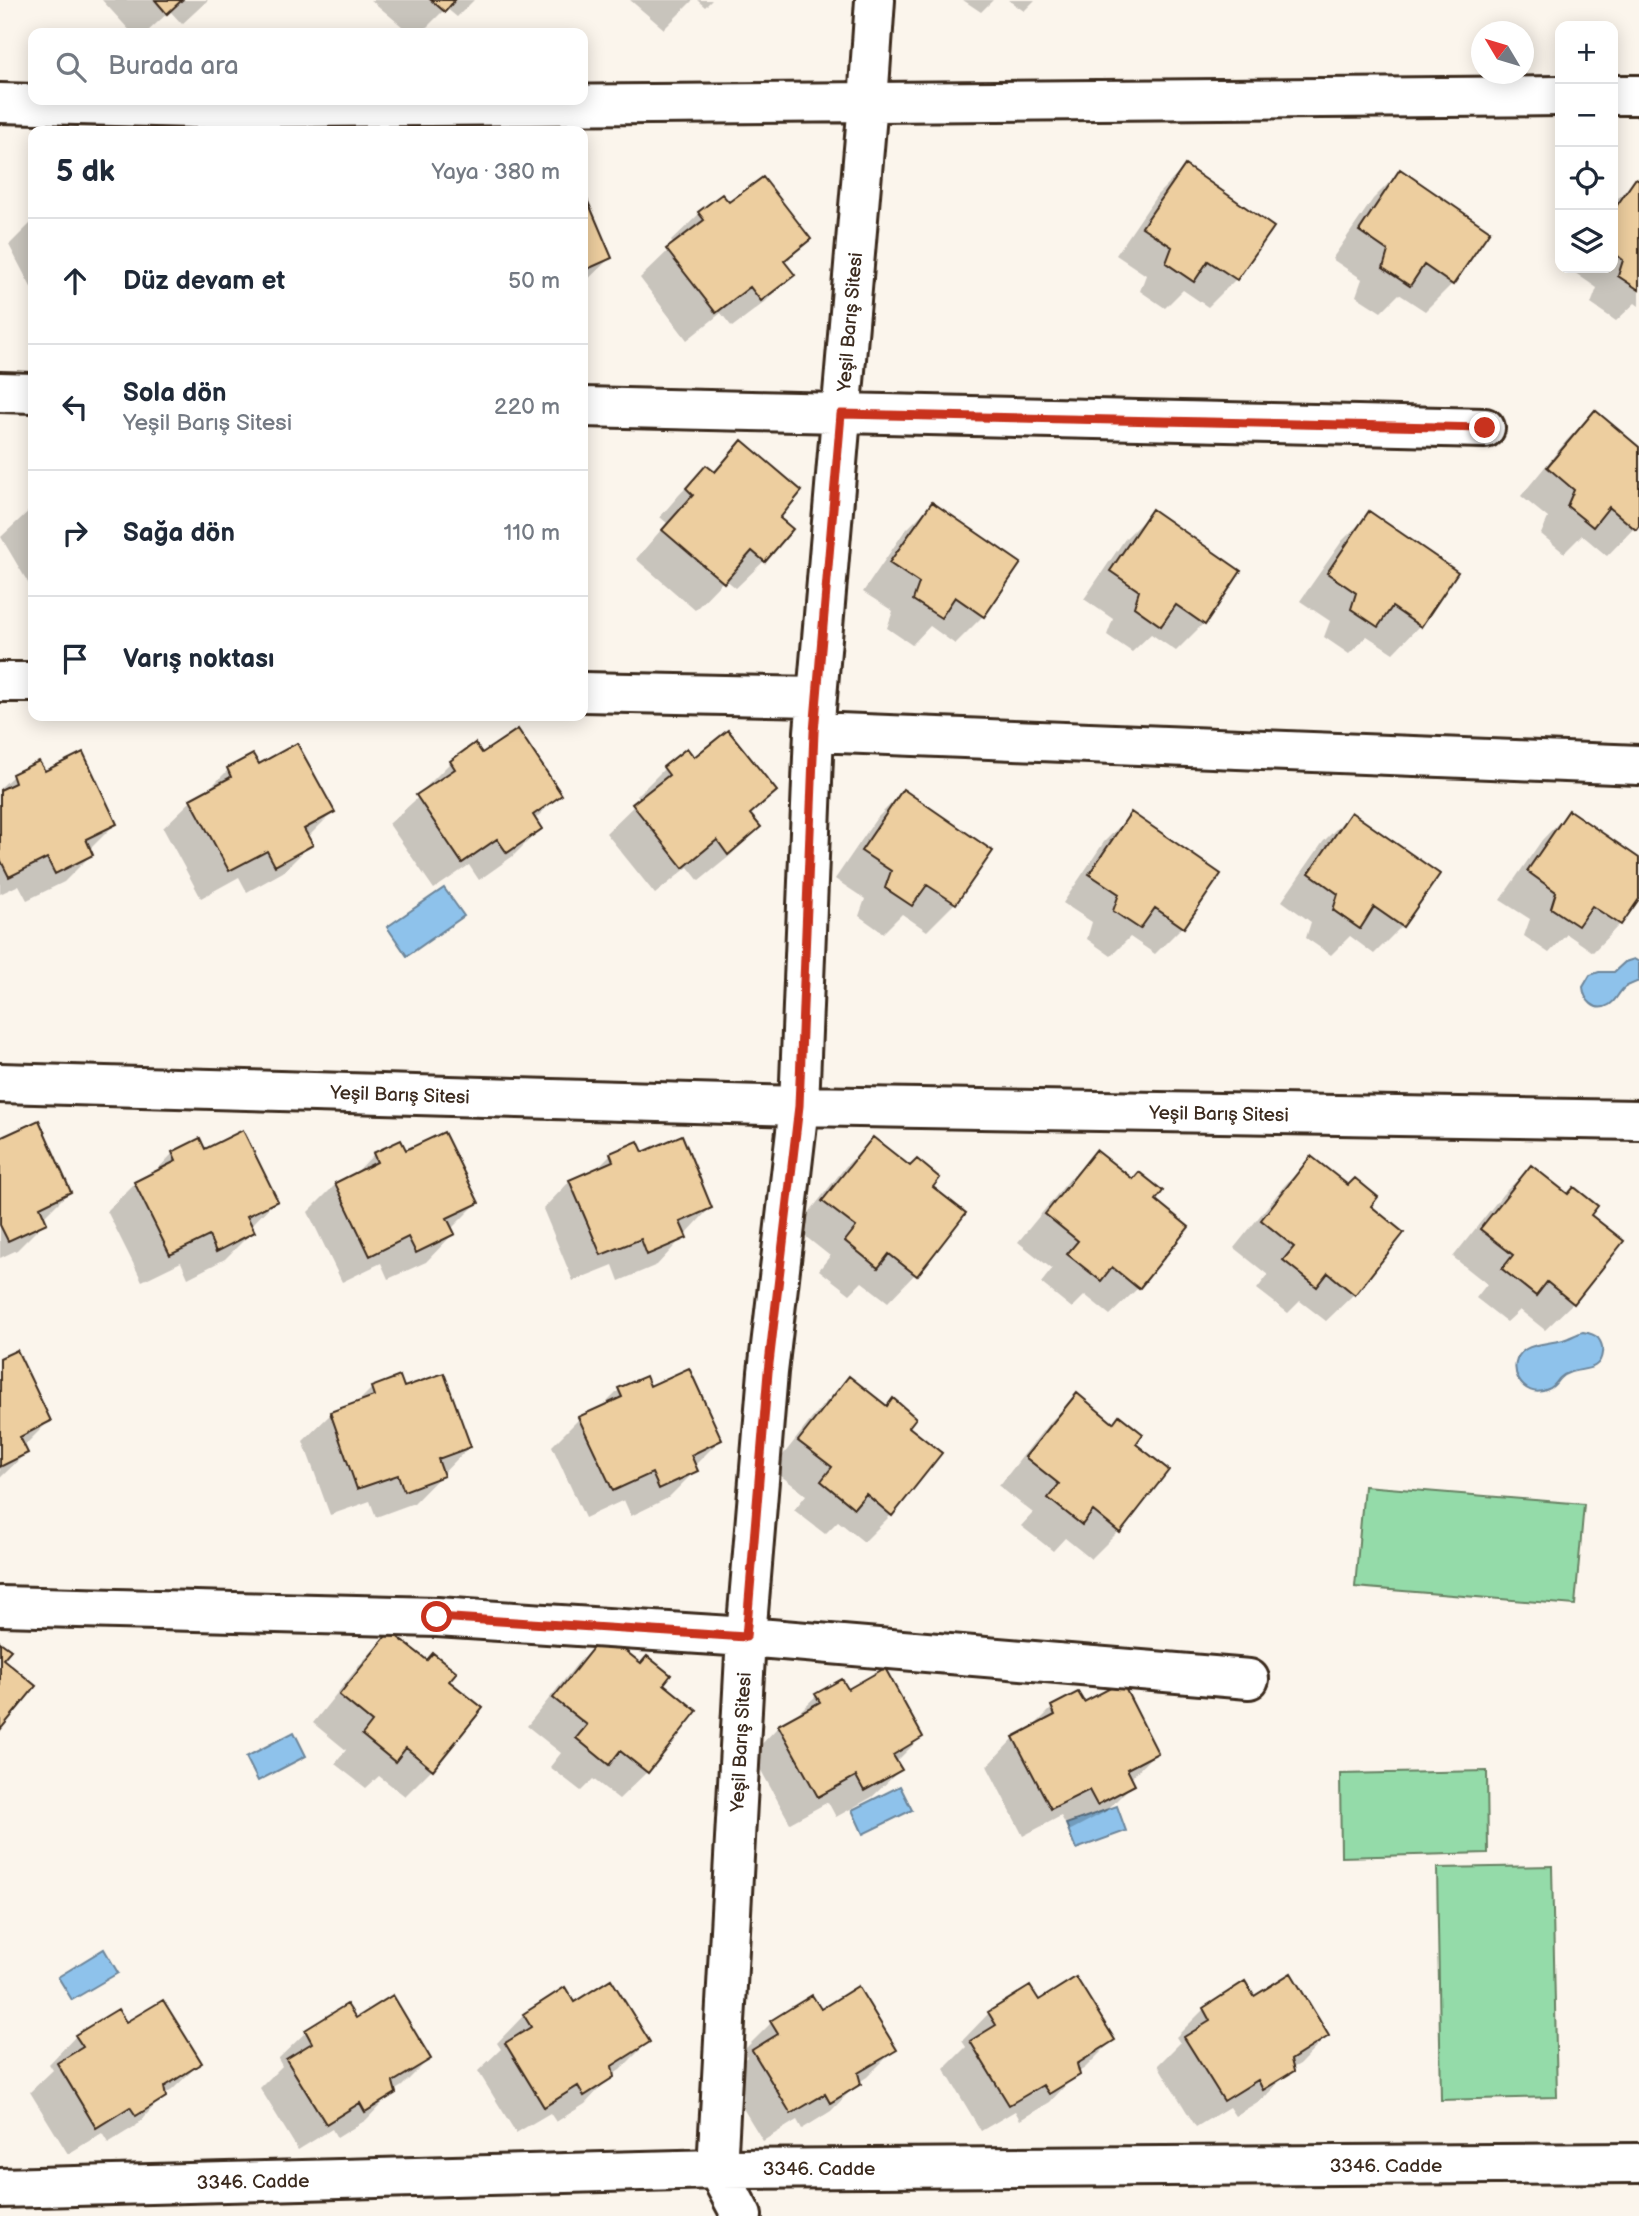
<!DOCTYPE html>
<html lang="tr">
<meta charset="utf-8">
<style>
body{margin:0;font-family:"Balsamiq Sans",sans-serif;background:#f2f2f3;color:#1f2937}
.controls{position:absolute;right:21px;top:21px;display:grid;overflow:hidden;border-radius:14px;box-shadow:0 4px 18px #0003}
.controls button{width:63px;height:63px;display:grid;place-items:center;padding:0;border:0;border-bottom:2px solid #e0e1e3;background:#fff;color:#1f2937;font:35px sans-serif}
.compass{position:absolute;left:1471px;top:21px;width:63px;height:63px;border-radius:50%;background:#fff;box-shadow:0 4px 18px #0003;rotate:308deg}
.stop{position:absolute;width:21px;height:21px;margin:-16px;border:5px solid #c8321e;border-radius:50%;background:#fff}
.stop.end{background:#c8321e;border-color:#fff;box-shadow:0 2px 7px #0008}
.list{margin:0;padding:0;list-style:none}
h2{display:flex;justify-content:space-between;align-items:center;height:91px;margin:0;padding:0 28px;font-size:30px}
h2 small{font-size:23px;font-weight:400;color:#747a83}
.list li{display:grid;grid-template-columns:46px 1fr auto;gap:21px;align-items:center;box-sizing:border-box;height:126px;padding:0 28px;border-top:2px solid #e0e1e3}
.list b{display:block;font-size:26px;white-space:nowrap}
.list p{margin:0;font-size:23px;white-space:nowrap;color:#747a83}
.list em{font-size:23px;font-style:normal;color:#747a83}
.icon{flex:none;width:38px;height:38px;fill:none;stroke:currentColor;stroke-width:2;stroke-linecap:round;stroke-linejoin:round}
.map{position:relative;flex:none;width:1639px;height:2216px;overflow:hidden}
.search{position:absolute;background:#fff;box-shadow:0 4px 18px #0003;left:28px;top:28px;width:560px;height:77px;display:flex;align-items:center;gap:18px;box-sizing:border-box;padding:0 24px;border-radius:14px;color:#747a83;font-size:26px}
.panel{position:absolute;background:#fff;box-shadow:0 4px 18px #0003;left:28px;top:126px;width:560px;height:595px;border-radius:14px}
.map>svg:first-child{display:block}
</style>
<div class="map">
<svg width="1639" height="2216" viewBox="0 0 1639 2216">
<rect width="100%" height="100%" fill="#fbf5ec"/>
<filter id="ink" filterUnits="userSpaceOnUse"><feTurbulence type="fractalNoise" baseFrequency=".0143" numOctaves="2"/><feDisplacementMap in="SourceGraphic" scale="14" xChannelSelector="R" yChannelSelector="G"/><feConvolveMatrix kernelMatrix="1 2 1 2 8 2 1 2 1" color-interpolation-filters="sRGB"/></filter>
<g filter="url(#ink)">
<path fill="#94dba9" stroke="#688264" stroke-width="2" d="M1364,1486L1584,1504L1575,1605L1355,1587Z
M1487,1771L1488,1853L1341,1857L1340,1774Z
M1552,1866L1557,2097L1441,2100L1437,1868Z"/>
<path fill="#8ec2eb" stroke="#6d8599" stroke-width="2" d="M444,888L464,916L407,956L387,927Z
M1634,959L1639,962V981C1634,983 1628,985 1624,988C1618,993 1616,1001 1609,1005C1595,1013 1584,1000 1583,987L1590,975L1599,972H1614L1625,962Z
M1583,1332C1589,1333 1594,1334 1598,1338C1601,1342 1603,1348 1602,1353C1600,1376 1573,1365 1560,1378C1556,1382 1554,1387 1548,1389C1523,1402 1502,1364 1526,1349C1536,1343 1552,1343 1563,1340C1570,1338 1576,1334 1583,1332Z
M294,1732L306,1756L258,1781L246,1757Z
M900,1786L912,1810L863,1834L852,1810Z
M1117,1806L1126,1831L1076,1849L1066,1824Z
M104,1949L118,1973L72,2000L58,1977Z"/>
<path fill="#0003" d="M102,0H208L182,24L170,11L146,33H132Z
M371,0H474L457,17L446,8L421,33H410Z
M630,0H693L664,29Z
M697,0H712L705,7Z
M963,0H993L981,12Z
M1008,0H1035L1024,11Z
M1185,167L1272,227L1236,279L1208,307L1183,290L1165,308L1140,291L1146,275L1116,255L1157,195Z
M1401,171L1452,284L1425,311L1399,294L1381,312L1356,296L1362,279L1332,259L1373,199Z
M1636,180L1639,182V306L1635,303L1616,321L1591,304L1597,288L1568,268H1613V203Z
M583,194L610,258L583,284L585,288L583,290Z
M722,196L729,205L809,239L784,264L793,274L765,302L732,327L721,313L687,340L640,278L674,245L671,241L699,214Z
M33,221V291L9,245Z
M1595,412L1639,450V523L1607,556L1582,535L1564,553L1541,534L1548,518L1521,496L1567,440Z
M742,442L777,518L764,561L736,588L725,579L695,610L636,559L667,523L660,517L679,495L706,467L712,473Z
M932,504L983,616L955,644L930,626L912,645L887,628L893,611L863,592L904,532Z
M33,507V591L1,537Z
M1152,512L1203,624L1176,651L1151,634L1132,652L1107,635L1113,619L1084,599L1125,539Z
M1369,514L1420,625L1393,653L1367,636L1349,654L1324,637L1330,621L1300,601L1342,541Z
M253,756L258,766L333,812L307,838L311,844L283,872L247,892L239,877L201,898L163,828L191,801L204,794L228,770Z
M482,756L560,795L534,820L540,829L513,856L479,880L469,865L434,889L389,824L425,791L424,789L451,762Z
M694,759L775,791L750,816L759,827L731,855L699,881L688,867L655,894L606,833L640,800L637,796L665,768Z
M44,773L115,824L89,850L91,855L64,882L27,900L19,885L0,894V788L13,776Z
M904,791L991,851L955,903L927,931L902,914L883,933L859,916L865,899L835,879L876,819Z
M1569,812L1639,860V896L1620,924L1593,952L1567,934L1549,953L1524,936L1530,919L1500,900L1542,840Z
M1351,814L1402,926L1374,954L1350,936L1331,955L1306,938L1311,922L1282,901L1323,842Z
M1131,815L1182,927L1155,954L1130,937L1111,956L1087,939L1092,922L1063,903L1104,842Z
M873,1139L930,1187L915,1274L888,1302L862,1282L850,1294L819,1270L830,1256L796,1229L846,1166Z
M0,1140L69,1192L43,1218L45,1222L17,1250L0,1258Z
M204,1151L276,1200L250,1227L252,1232L225,1259L188,1278L181,1262L142,1281L107,1211L135,1183L152,1175L173,1153Z
M1096,1152L1138,1288L1110,1315L1085,1295L1072,1308L1041,1283L1052,1269L1018,1242L1069,1180Z
M405,1153L477,1203L451,1229L453,1234L426,1262L388,1279L381,1263L342,1282L308,1212L336,1184L353,1176L374,1154Z
M611,1154H642L710,1208L657,1265L619,1281L613,1265L573,1281L543,1209L570,1181L593,1172Z
M1312,1158L1369,1206L1354,1294L1326,1321L1300,1301L1288,1313L1257,1289L1268,1275L1234,1248L1284,1186Z
M1531,1167L1588,1215L1573,1303L1545,1330L1520,1310L1507,1322L1476,1298L1487,1284L1453,1257L1503,1194Z
M0,1360L49,1421L23,1447L26,1453L0,1478Z
M645,1378L650,1389L720,1440L694,1466L696,1470L668,1498L631,1516L624,1500L585,1518L552,1446L579,1419L599,1410L619,1390Z
M849,1379L907,1427L891,1515L864,1542L838,1521L825,1534L794,1510L806,1495L772,1469L822,1406Z
M372,1388L403,1390L469,1447L414,1503L376,1517L370,1501L330,1515L303,1441L331,1414L356,1404Z
M1077,1396L1133,1444L1119,1531L1091,1559L1065,1538L1053,1551L1021,1526L1033,1513L999,1486L1049,1423Z
M390,1633L447,1681L432,1769L405,1796L379,1776L366,1788L335,1764L346,1750L313,1723L363,1661Z
M604,1636L661,1684L647,1772L619,1799L593,1779L581,1791L550,1767L561,1753L527,1726L577,1664Z
M847,1691L921,1737L896,1762L900,1770L872,1797L836,1817L828,1802L790,1823L752,1754L779,1726L792,1719L817,1695Z
M1083,1705L1156,1752L1130,1779L1133,1784L1105,1812L1069,1831L1061,1816L1023,1836L987,1766L1014,1738L1031,1729L1052,1708Z
M1244,1984L1253,1998L1327,2036L1300,2064L1291,2069L1264,2098L1235,2116L1229,2107L1196,2127L1158,2065L1180,2043L1176,2037L1204,2009Z
M1039,2002L1113,2040L1085,2068L1077,2073L1050,2102L1020,2120L1015,2111L981,2131L944,2069L966,2047L962,2041L989,2013Z
M574,2004L648,2042L620,2070L612,2075L585,2104L556,2122L550,2113L516,2133L478,2071L501,2049L497,2043L524,2015Z
M346,2006L355,2021L429,2059L402,2086L394,2091L366,2120L337,2138L332,2129L298,2150L260,2088L282,2066L278,2059L306,2032Z
M820,2011L895,2049L867,2077L859,2082L831,2111L802,2129L797,2120L763,2141L725,2079L747,2057L744,2050L771,2023Z
M126,2025L200,2063L172,2090L164,2095L137,2125L108,2143L102,2133L68,2154L30,2092L53,2070L49,2064L76,2036Z"/>
<path fill="#edce9f" stroke="#3b2a1e" stroke-width="2" d="M155,0H182L167,14Z
M431,0H455L445,12Z
M1185,165L1274,227L1237,280L1208,261L1194,282L1166,263L1172,247L1142,227Z
M1400,169L1490,231L1453,285L1424,265L1410,286L1383,268L1388,251L1359,231Z
M763,177L811,239L784,261L795,275L761,301L750,287L716,313L666,249L704,220L698,212L722,194L729,202Z
M1636,178L1639,180V290L1618,276L1623,260L1613,252V211Z
M583,190L612,258L583,271Z
M1595,410L1639,447V526L1636,530L1609,507L1593,527L1567,506L1574,490L1547,467Z
M742,440L802,491L780,518L793,529L765,562L752,551L724,583L662,530L693,495L686,488L706,465L715,472Z
M932,502L1021,563L984,617L955,597L941,618L913,600L919,583L889,563Z
M1152,509L1241,571L1205,625L1176,605L1161,626L1134,607L1139,591L1110,571Z
M1369,511L1458,572L1421,627L1392,607L1378,627L1351,609L1356,593L1327,573Z
M518,729L562,795L533,815L542,829L507,853L497,839L462,863L416,795L455,769L450,761L475,743L482,753Z
M728,730L777,791L750,814L761,827L728,855L717,840L683,868L632,804L669,775L663,767L687,748L694,757Z
M297,743L335,812L304,829L313,845L275,866L267,851L229,871L190,799L231,777L227,768L253,754L259,764Z
M83,752L117,824L86,839L93,855L55,874L47,858L9,877L0,859V790L15,783L12,774L39,761L45,771Z
M903,789L993,851L956,904L927,885L912,906L885,888L891,871L861,851Z
M1569,810L1639,858V899L1621,925L1592,906L1578,926L1551,908L1556,892L1527,871Z
M1131,812L1221,874L1184,928L1155,908L1140,929L1113,911L1119,894L1089,874Z
M1351,812L1440,874L1403,927L1374,907L1360,929L1333,910L1338,894L1309,873Z
M39,1120L71,1192L40,1207L47,1223L8,1241L0,1225V1138Z
M243,1130L278,1201L247,1216L255,1232L216,1252L209,1236L170,1255L134,1182L176,1161L172,1152L200,1138L205,1149Z
M444,1132L479,1203L447,1218L455,1234L416,1253L408,1237L370,1256L335,1183L377,1162L373,1153L401,1140L406,1150Z
M682,1135L712,1208L680,1222L687,1238L647,1255L641,1239L601,1255L569,1180L613,1161L610,1153L638,1141L643,1152Z
M873,1137L910,1166L917,1159L940,1178L933,1187L966,1213L917,1276L889,1254L878,1268L845,1241L856,1227L822,1201Z
M1096,1150L1133,1179L1139,1172L1163,1191L1156,1200L1189,1227L1139,1289L1112,1267L1101,1281L1067,1254L1078,1241L1045,1214Z
M1311,1156L1348,1185L1355,1178L1378,1197L1371,1206L1404,1233L1355,1295L1328,1273L1317,1287L1283,1260L1294,1247L1261,1220Z
M1531,1165L1568,1194L1574,1187L1598,1206L1591,1215L1624,1241L1574,1304L1547,1282L1536,1296L1502,1269L1513,1255L1480,1229Z
M17,1350L51,1421L20,1437L28,1453L0,1467V1358Z
M689,1368L722,1440L691,1455L698,1471L659,1489L652,1473L613,1491L578,1417L622,1397L618,1388L646,1376L650,1386Z
M444,1373L471,1447L438,1459L444,1476L404,1491L398,1475L357,1489L330,1412L374,1396L371,1387L400,1376L404,1387Z
M849,1376L887,1406L893,1398L916,1418L909,1427L942,1453L892,1516L866,1494L854,1508L821,1481L832,1467L798,1441Z
M1077,1393L1113,1423L1119,1415L1143,1434L1136,1444L1169,1470L1120,1533L1093,1511L1082,1525L1048,1498L1059,1484L1025,1457Z
M390,1631L427,1660L433,1653L457,1672L449,1681L483,1708L433,1770L406,1748L395,1762L362,1735L372,1722L339,1695Z
M604,1634L641,1663L647,1656L671,1675L664,1684L697,1711L648,1773L620,1751L609,1765L576,1738L587,1725L553,1698Z
M0,1642L11,1650L3,1659L36,1686L0,1730Z
M885,1668L923,1737L893,1755L902,1770L864,1791L856,1776L818,1797L778,1725L820,1702L815,1694L842,1679L848,1689Z
M1122,1682L1158,1753L1127,1769L1135,1785L1097,1805L1089,1790L1051,1809L1013,1737L1055,1715L1051,1706L1078,1692L1084,1702Z
M1291,1973L1329,2036L1291,2060L1294,2071L1263,2090L1258,2080L1224,2101L1184,2037L1210,2021L1203,2008L1245,1981L1254,1996Z
M1076,1977L1115,2040L1077,2064L1080,2075L1049,2094L1043,2085L1009,2105L970,2041L996,2025L988,2012L1030,1986L1039,2000Z
M611,1979L650,2042L612,2066L614,2077L584,2096L578,2086L544,2107L505,2043L531,2027L523,2014L565,1987L574,2002Z
M858,1986L897,2050L858,2073L861,2084L830,2103L825,2094L791,2114L752,2050L778,2034L770,2021L812,1995L821,2009Z
M393,1995L431,2059L393,2082L396,2093L365,2112L360,2103L326,2124L286,2059L312,2043L305,2030L347,2004L356,2018Z
M163,2000L202,2063L164,2087L166,2097L136,2116L130,2107L96,2128L57,2063L83,2047L75,2035L118,2009L126,2022Z"/>
<g fill="none" stroke-linecap="round" stroke-linejoin="round">
<g stroke="#3b2a1e" stroke-width="44">
<path id="street" d="M1613,95H1639
M0,103L194,108L1560,96
M0,392L33,393
M583,407L1485,428
M0,682H33
M583,692L816,697
M814,732L1639,765
M0,1083L799,1106L1639,1120
M0,1606L437,1617L746,1637L1249,1679
M717,2169L746,1637L768,1372L799,1106L814,732L868,102L875,0"/>
</g>
<g stroke="#3b2a1e" stroke-width="44">
<path id="secondary" d="M717,2169L742,2216
M0,2188L717,2169L1639,2163"/>
</g>
<use href="#street" stroke="#fff" stroke-width="38"/>
<use href="#secondary" stroke="#fff" stroke-width="38"/>
</g>
</g>
<g fill="none" stroke-linecap="round" stroke-linejoin="round" filter="url(#ink)">
<path stroke="#c8321e" stroke-width="9" d="M437,1617L746,1637L768,1372L799,1106L814,732L841,414L1485,428"/>
</g>
<g text-anchor="middle" stroke-width="6" stroke-linejoin="round" paint-order="stroke">
<g font-size="19" fill="#3b2a1e" stroke="#fff">
<text transform="translate(849 322) rotate(-85)" y="7">Yeşil Barış Sitesi</text>
<text transform="translate(400 1094) rotate(2)" y="7">Yeşil Barış Sitesi</text>
<text transform="translate(1219 1113) rotate(1)" y="7">Yeşil Barış Sitesi</text>
<text transform="translate(740 1742) rotate(-87)" y="7">Yeşil Barış Sitesi</text>
<text x="1386" y="2172">3346. Cadde</text>
<text x="819" y="2175">3346. Cadde</text>
<text transform="translate(253 2181) rotate(-1)" y="7">3346. Cadde</text>
</g>
</g>
</svg>
<div class="controls">
<button>+</button>
<button>−</button>
<button><svg class="icon" aria-label="locate" viewBox="0 0 24 24"><circle cx="12" cy="12" r="6"/><path d="M12 2v4M12 18v4M2 12h4M18 12h4"/></svg></button>
<button><svg class="icon" aria-label="layers" viewBox="0 0 24 24"><path d="M12 4l9 5-9 5-9-5zM3 14l9 5 9-5"/></svg></button>
</div>
<svg class="compass" viewBox="-18 -18 36 36"><path d="M0-13l5 13h-10z" fill="#e53935"/><path d="M0 13l5-13h-10z" fill="#747a83"/></svg>
<div class="stop" style="left:437px;top:1617px"></div>
<div class="stop end" style="left:1485px;top:428px"></div>
<div class="search"><svg class="icon" aria-label="search" viewBox="0 0 24 24"><circle cx="10" cy="10" r="6"/><path d="M15 15l6 6"/></svg>Burada ara</div>
<section class="panel">
<h2>5 dk<small>Yaya · 380 m</small></h2>
<ul class="list">
<li><svg class="icon" aria-label="ahead" viewBox="0 0 24 24"><path d="M12 20V5M6 11l6-6 6 6"/></svg><div><b>Düz devam et</b></div><em>50 m</em></li>
<li><svg class="icon" aria-label="left" viewBox="0 0 24 24"><path d="M17 20v-9H6M10 6l-5 5 5 5"/></svg><div><b>Sola dön</b><p>Yeşil Barış Sitesi</p></div><em>220 m</em></li>
<li><svg class="icon" aria-label="right" viewBox="0 0 24 24"><path d="M7 20v-9h11M14 6l5 5-5 5"/></svg><div><b>Sağa dön</b></div><em>110 m</em></li>
<li><svg class="icon" aria-label="arrive" viewBox="0 0 24 24"><path d="M6 21V4h12l-3 4 3 4H6"/></svg><div><b>Varış noktası</b></div></li>
</ul>
</section>
</div>
